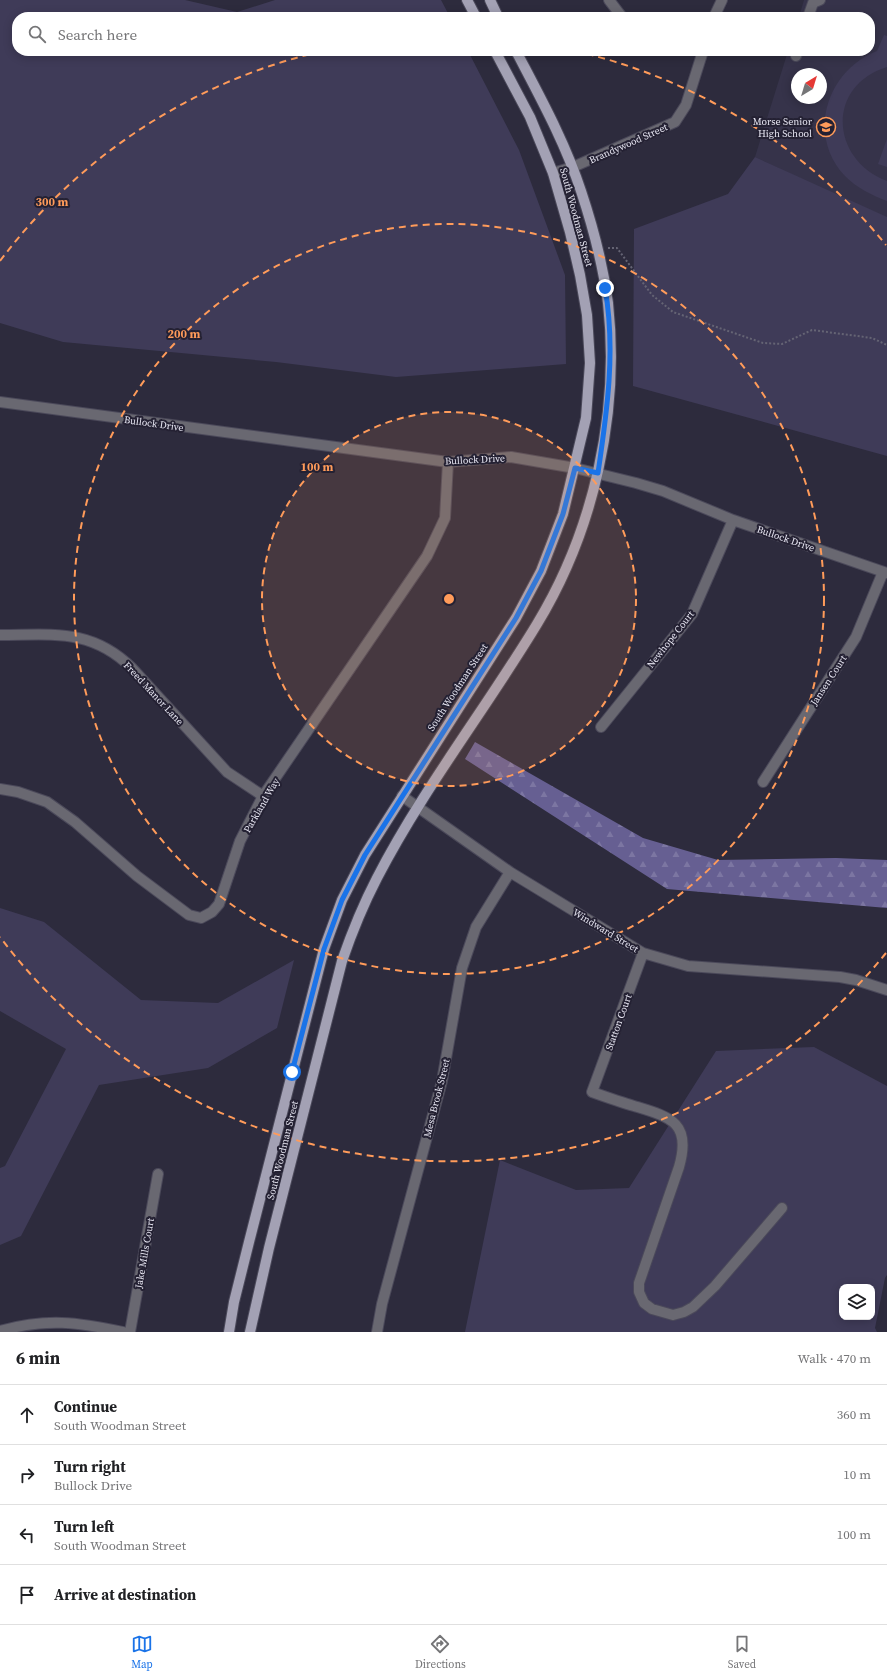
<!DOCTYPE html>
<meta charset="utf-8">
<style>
body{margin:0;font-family:"Source Serif 4",serif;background:#f2f2f2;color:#202124}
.controls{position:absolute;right:12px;bottom:12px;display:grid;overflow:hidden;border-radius:8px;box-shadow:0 2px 10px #0003}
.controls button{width:36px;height:36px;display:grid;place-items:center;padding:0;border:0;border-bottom:1px solid #e0e0e0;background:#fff;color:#202124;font:20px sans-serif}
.compass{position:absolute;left:791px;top:68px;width:36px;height:36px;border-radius:50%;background:#fff;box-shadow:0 2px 10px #0003;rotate:38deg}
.stop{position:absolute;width:12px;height:12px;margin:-9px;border:3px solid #1a73e8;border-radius:50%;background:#fff}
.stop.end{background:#1a73e8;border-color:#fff;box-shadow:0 1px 4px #0008}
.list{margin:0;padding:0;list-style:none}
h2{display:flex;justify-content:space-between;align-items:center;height:52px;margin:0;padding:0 16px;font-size:17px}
h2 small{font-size:13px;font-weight:400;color:#757577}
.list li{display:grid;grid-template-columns:26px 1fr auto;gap:12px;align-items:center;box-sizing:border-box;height:60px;padding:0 16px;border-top:1px solid #e0e0e0}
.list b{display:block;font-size:15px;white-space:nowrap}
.list p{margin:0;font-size:13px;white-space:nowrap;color:#757577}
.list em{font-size:13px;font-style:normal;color:#757577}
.icon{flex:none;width:22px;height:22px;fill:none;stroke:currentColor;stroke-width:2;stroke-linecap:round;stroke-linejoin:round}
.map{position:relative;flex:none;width:887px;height:1332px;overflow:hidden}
.search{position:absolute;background:#fff;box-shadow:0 2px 10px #0003;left:12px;right:12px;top:12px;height:44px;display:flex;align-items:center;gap:10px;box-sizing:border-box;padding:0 14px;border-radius:16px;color:#757577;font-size:15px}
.sheet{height:292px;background:#fff}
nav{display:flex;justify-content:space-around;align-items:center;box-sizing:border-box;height:56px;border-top:1px solid #e0e0e0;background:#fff;font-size:11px;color:#757577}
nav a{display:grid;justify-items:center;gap:2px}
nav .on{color:#1a73e8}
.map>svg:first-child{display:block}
</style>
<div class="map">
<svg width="887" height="1332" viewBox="0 0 887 1332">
<defs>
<pattern id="forest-firs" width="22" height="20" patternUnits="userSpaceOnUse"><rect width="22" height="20" fill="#665f92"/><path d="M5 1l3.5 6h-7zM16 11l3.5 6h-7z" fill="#7c76a2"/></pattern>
</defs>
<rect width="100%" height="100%" fill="#2d2b3d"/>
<path fill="#36334a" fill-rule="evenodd" d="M804,0H887V220L755,157L788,51H870V17H799ZM797,74H821V98H797Z"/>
<path fill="#3f3b58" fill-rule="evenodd" d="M0,0H185L237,12L275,0H441L450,17H17V51H468L519,150L565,275L566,364L396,377L276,362L63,342L0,323Z
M884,35L887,36V67C826,86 830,159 887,181V201C871,195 857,188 845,176C806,135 827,70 877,51Z
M887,139V167L878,164Z
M755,157L887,217V456L633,386L634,229L728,194Z
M0,908L44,922L141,1000L218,1003L294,960L277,1028L208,1068L99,1085L21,1236L0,1245V1168L5,1166L66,1049L0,1011Z
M814,1047L887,1086V1275L885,1278L875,1328L877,1332H465L500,1160L576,1190L629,1188L716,1051ZM842,1287H872V1317H842Z"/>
<path fill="url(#forest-firs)" d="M475,742L643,838L718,860L836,858L887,860V908L667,889L465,759Z"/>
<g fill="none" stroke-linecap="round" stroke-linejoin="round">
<g stroke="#4b495a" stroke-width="12">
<path id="minor" d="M609,0L622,17
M714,17L722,0
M808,17L813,3L820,0
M796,56L798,51
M553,173L573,167L675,122L686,105L703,51
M0,402L448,462L511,457L575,468L636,483L663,491L733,520L887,573
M0,635C53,635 91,628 132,668L227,772L263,796
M601,727L692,614L733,520
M763,782L856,637L883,572
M0,789L18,792L47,802L75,822L137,876L189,915L201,918L212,912L219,904L240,841L263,796L427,556L445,518L448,462
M402,796L510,872L643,953L688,966L840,977L856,980L887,990
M643,953L592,1092C606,1097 620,1102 634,1106C670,1117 692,1122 679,1167L639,1283V1292L644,1303L652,1309L673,1315L684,1312L693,1307L715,1286L782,1208
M0,1331C46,1318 78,1322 123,1332
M130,1332L158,1174
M377,1332L382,1304L442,1081L462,968L476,927L510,872"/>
</g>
<g stroke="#4b495a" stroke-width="12">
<path id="major" d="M467,0L476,17
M490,0L498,17
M229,1332L234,1302L249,1242L324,949L342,900L365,855L516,618L541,571L563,514L586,418L590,363L587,315L580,275L570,232L553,173L530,117L495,51
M250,1332L269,1248L342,961C352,932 363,905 377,878C423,789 485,710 537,624C594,530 620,413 608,303C603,265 593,227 581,191C565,142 540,97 516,51"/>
</g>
<path stroke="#656474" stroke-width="2" stroke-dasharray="2 2" stroke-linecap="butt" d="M608,248H617L652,295L673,312L763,343L782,344L812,330L872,338L887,345"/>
<use href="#minor" stroke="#696871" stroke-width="10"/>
<use href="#major" stroke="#a3a1b4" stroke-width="10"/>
</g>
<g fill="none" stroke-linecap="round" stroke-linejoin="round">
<path stroke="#1a73e8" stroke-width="5" d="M292,1072L324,949L342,900L365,855L516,618L541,571L563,514L575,468L598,473C607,412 616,350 605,288"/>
</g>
<circle cx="449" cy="599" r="187" fill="#ff9b5a" fill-opacity=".12"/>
<g fill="none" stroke="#ff9b5a" stroke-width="2" stroke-dasharray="7 5">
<circle cx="449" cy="599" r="187"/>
<circle cx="449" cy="599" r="375"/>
<path d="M886 953A562 562 0 0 1 0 937M0 261A562 562 0 0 1 323 51M575 51A562 562 0 0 1 886 245"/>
</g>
<defs>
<g id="school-ring" transform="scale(1)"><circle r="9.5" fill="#242133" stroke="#ff9b5a" stroke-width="1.5"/><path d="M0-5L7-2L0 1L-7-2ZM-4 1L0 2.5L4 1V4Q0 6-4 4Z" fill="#ff9b5a"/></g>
</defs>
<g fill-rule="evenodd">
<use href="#school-ring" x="826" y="127"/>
</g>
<g text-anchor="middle" stroke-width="4" stroke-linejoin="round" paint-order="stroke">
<g font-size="10" fill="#e7e6f2" stroke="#242133" text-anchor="end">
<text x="812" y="125">Morse Senior<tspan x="812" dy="12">High School</tspan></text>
</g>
<g font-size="10" fill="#e7e6f2" stroke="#242133">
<text transform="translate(628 143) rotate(-24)" y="4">Brandywood Street</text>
<text transform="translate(577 217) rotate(75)" y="4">South Woodman Street</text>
<text transform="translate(154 423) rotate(8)" y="4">Bullock Drive</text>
<text transform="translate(475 459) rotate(-3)" y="4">Bullock Drive</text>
<text transform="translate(786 538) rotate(19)" y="4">Bullock Drive</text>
<text transform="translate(670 639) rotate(-52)" y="4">Newhope Court</text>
<text transform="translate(828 680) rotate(-57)" y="4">Jansen Court</text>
<text transform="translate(457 687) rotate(-57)" y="4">South Woodman Street</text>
<text transform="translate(154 693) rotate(47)" y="4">Freed Manor Lane</text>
<text transform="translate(261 805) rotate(-60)" y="4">Parkland Way</text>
<text transform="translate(606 930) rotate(31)" y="4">Windward Street</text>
<text transform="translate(618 1022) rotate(-70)" y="4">Statton Court</text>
<text transform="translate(436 1098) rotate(-76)" y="4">Mesa Brook Street</text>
<text transform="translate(282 1150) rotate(-76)" y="4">South Woodman Street</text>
<text transform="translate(144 1253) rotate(-80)" y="4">Jake Mills Court</text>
</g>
</g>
<circle cx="449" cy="599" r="6" fill="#ff9b5a" stroke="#242133" stroke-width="2"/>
<g font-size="12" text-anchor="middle" font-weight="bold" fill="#ff9b5a" stroke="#242133" stroke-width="4" stroke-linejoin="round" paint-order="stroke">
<text x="52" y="206">300 m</text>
<text x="184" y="338">200 m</text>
<text x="317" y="471">100 m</text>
</g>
</svg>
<div class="controls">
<button><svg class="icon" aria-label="layers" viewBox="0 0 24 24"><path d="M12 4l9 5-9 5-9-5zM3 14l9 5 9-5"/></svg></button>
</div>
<svg class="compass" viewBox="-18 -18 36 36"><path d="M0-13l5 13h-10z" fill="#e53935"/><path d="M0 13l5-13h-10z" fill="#757577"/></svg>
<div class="stop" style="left:292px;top:1072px"></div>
<div class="stop end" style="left:605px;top:288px"></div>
<div class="search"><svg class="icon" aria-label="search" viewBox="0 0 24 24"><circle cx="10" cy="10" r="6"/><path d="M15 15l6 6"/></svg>Search here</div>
</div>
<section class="sheet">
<h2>6 min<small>Walk · 470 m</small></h2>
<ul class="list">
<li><svg class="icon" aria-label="ahead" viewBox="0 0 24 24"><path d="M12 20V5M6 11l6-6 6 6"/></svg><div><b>Continue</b><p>South Woodman Street</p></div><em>360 m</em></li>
<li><svg class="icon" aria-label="right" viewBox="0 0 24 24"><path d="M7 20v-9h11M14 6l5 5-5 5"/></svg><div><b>Turn right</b><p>Bullock Drive</p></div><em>10 m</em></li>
<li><svg class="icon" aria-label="left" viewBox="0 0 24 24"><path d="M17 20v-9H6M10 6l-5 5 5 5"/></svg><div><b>Turn left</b><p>South Woodman Street</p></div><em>100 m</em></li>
<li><svg class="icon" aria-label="arrive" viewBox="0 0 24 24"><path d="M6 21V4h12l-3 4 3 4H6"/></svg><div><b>Arrive at destination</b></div></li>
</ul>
</section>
<nav>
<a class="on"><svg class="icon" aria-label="map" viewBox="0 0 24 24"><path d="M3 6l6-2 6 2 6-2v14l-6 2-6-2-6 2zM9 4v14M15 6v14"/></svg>Map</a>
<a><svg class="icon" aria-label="directions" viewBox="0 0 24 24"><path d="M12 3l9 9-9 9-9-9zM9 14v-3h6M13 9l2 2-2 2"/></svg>Directions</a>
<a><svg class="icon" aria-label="saved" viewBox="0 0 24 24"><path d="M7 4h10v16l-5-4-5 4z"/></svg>Saved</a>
</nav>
